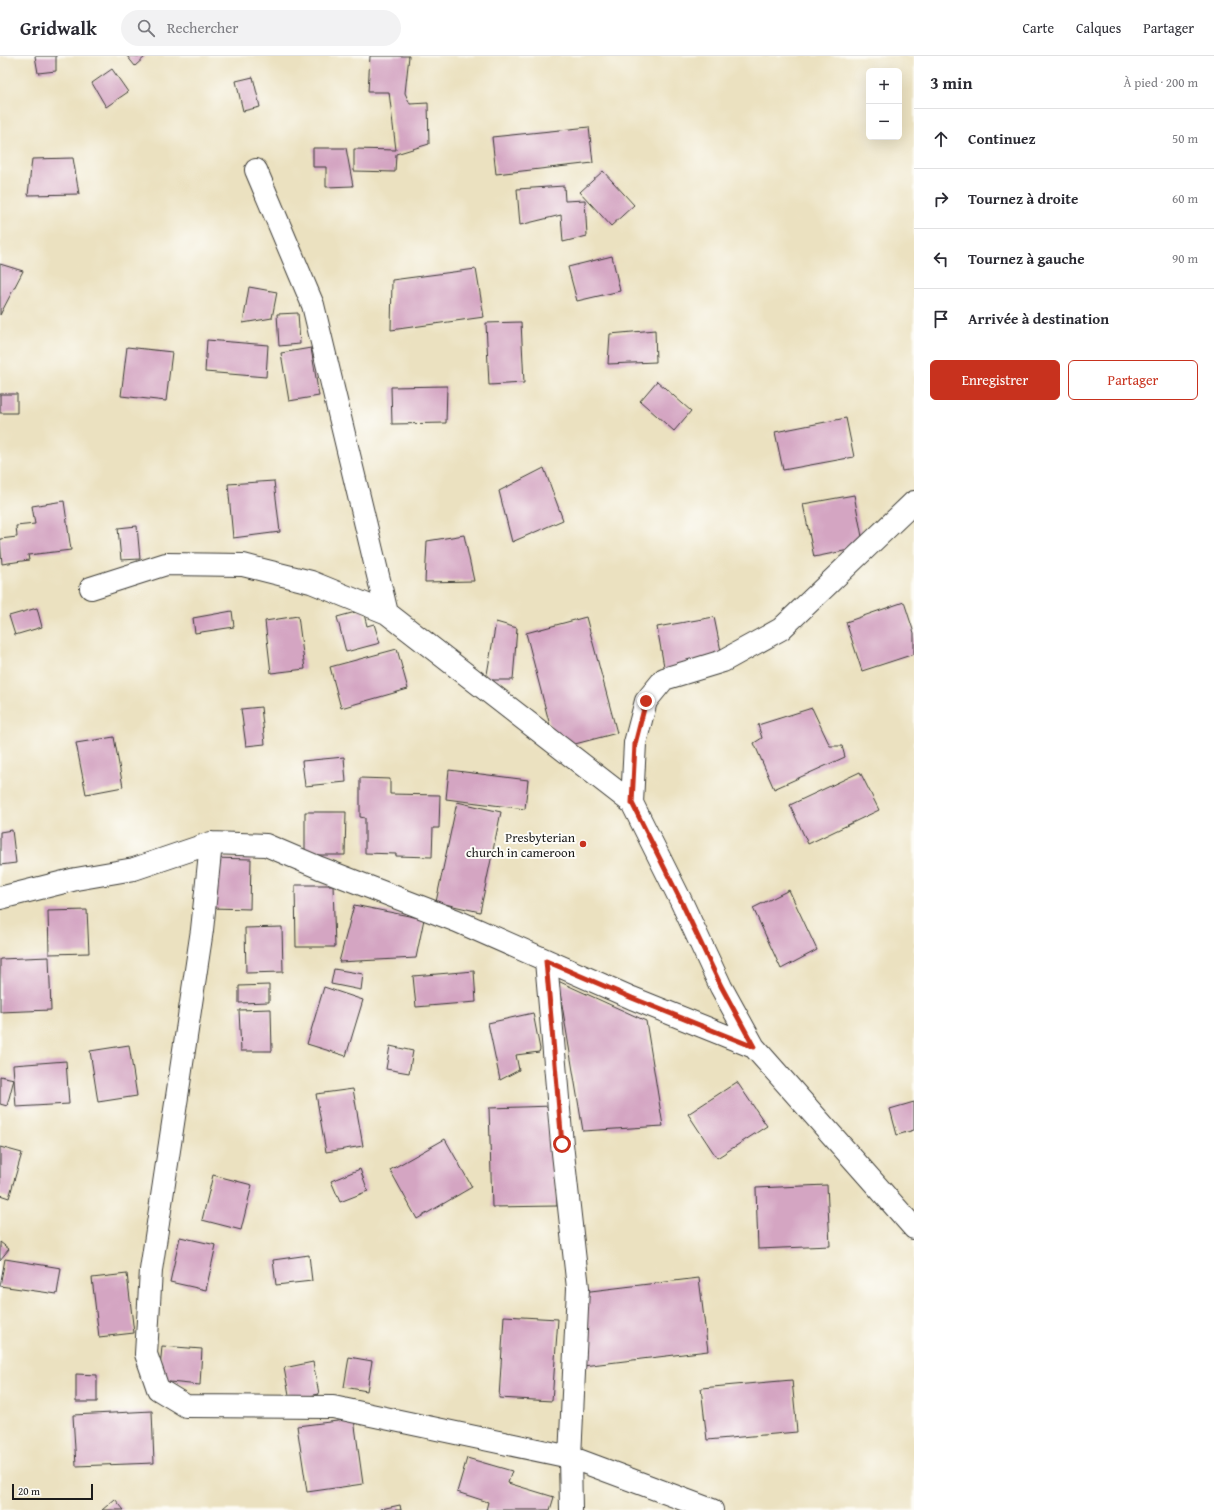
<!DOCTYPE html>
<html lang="fr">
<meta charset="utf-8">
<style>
body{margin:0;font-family:"Gentium Book Plus",serif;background:#f2f2f3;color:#2b2b33}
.controls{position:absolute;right:12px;top:12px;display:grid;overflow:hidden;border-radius:6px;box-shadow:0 4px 16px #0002}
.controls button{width:36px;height:36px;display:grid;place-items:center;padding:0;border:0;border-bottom:1px solid #e1e1e2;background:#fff;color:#2b2b33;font:20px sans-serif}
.scale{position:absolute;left:12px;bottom:10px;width:81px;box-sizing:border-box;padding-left:4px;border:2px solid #1c1c1c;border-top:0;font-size:11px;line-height:14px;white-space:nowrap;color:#1c1c1c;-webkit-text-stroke:3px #fdfcf7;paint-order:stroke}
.stop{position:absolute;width:12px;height:12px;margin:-9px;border:3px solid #c8321e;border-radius:50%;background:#fff}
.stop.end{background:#c8321e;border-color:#fff;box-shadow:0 1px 4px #0008}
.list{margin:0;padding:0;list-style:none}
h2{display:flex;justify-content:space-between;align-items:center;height:52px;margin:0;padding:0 16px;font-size:17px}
h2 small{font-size:13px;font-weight:400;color:#7c7c81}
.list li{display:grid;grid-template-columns:26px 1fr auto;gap:12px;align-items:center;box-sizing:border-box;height:60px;padding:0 16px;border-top:1px solid #e1e1e2}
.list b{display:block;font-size:15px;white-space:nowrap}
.list em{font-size:13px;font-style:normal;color:#7c7c81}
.actions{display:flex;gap:8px;padding:12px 16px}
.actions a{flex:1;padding:9px 0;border:1px solid #c8321e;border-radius:6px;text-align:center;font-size:14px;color:#c8321e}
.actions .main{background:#c8321e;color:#fff}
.icon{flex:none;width:22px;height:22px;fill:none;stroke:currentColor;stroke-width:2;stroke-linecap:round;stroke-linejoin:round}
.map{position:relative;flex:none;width:914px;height:1454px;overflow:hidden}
header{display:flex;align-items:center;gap:24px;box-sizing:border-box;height:56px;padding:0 20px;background:#fff;border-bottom:1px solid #e1e1e2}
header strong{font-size:19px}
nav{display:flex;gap:22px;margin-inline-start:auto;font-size:14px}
.search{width:280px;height:36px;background:#f2f2f3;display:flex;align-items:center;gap:10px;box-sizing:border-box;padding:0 14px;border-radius:22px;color:#7c7c81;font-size:15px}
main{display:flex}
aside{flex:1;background:#fff}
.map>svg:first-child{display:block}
</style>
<header>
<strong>Gridwalk</strong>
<div class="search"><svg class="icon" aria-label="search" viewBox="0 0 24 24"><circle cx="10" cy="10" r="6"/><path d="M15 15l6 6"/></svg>Rechercher</div>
<nav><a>Carte</a><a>Calques</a><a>Partager</a></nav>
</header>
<main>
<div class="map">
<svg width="914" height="1454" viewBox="0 0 914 1454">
<rect width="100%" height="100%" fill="#fdfcf7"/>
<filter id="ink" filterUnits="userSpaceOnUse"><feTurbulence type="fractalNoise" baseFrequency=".025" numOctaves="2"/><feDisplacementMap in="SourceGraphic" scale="8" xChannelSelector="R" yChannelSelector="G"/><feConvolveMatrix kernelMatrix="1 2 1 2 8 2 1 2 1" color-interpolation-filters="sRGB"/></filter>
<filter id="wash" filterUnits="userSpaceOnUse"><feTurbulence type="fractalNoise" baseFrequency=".012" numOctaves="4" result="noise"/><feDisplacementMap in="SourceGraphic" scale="16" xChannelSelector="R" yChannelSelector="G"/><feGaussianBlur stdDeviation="0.9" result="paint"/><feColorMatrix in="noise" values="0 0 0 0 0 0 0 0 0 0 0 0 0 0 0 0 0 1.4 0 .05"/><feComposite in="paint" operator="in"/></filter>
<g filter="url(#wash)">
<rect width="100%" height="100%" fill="#ebe1c0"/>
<g id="blocks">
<path fill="#d4a5c2" d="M35,0H56V15L38,17Z
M127,0H146L135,10Z
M370,0H409L405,37L410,48L428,47L429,88L396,98L395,116L354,115V93L396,94L389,36H368Z
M112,13L128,36L106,51L92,27Z
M253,21L260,51L243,55L236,25Z
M589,71L593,107L496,118L492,81Z
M313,92H346L353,130L326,131V111H313Z
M73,102L79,138L28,139L32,103Z
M603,115L634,149L611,170L580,136Z
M564,130L565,145L585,144L587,180L563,186L561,159L520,169L517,133Z
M612,200L620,235L577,245L568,211Z
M0,208L23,215L0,259Z
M476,213L484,261L391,274L392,224Z
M249,231L277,236L272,262L243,267Z
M298,257L300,288L279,290L277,258Z
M521,266L524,327L489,329L486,267Z
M655,274L656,306L608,308L610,278Z
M207,284L268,289L266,321L205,316Z
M127,291L172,296L166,345L121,340Z
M311,292L319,340L289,345L281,297Z
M657,325L691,355L674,375L640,345Z
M447,330L446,367L392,368L391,331Z
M0,338H17V357H0Z
M846,362L854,401L783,414L775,376Z
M544,412L563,464L512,486L499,435Z
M274,425L280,476L233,482L228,428Z
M854,439L864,491L814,501L803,448Z
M64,445L71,494L28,499L29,504L2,508L0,483L17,481L16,470L35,468L32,450Z
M137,470L140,503L121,504L118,472Z
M464,479L474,525L425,526L427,485Z
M904,546L914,577V598L862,615L846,566Z
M37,552L42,571L15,579L9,560Z
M363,554L367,570L374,568L380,587L346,596L337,561Z
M232,555L234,571L195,577L193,562Z
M298,560L305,613L271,617L265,565Z
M586,561L617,677L556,693L526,577Z
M714,561L723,605L665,616L657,571Z
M496,566L517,572L513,624H486Z
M397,593L408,633L341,652L330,611Z
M261,651L265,688L246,690L241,653Z
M812,652L830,690H842L845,701L774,733L754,687L762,682L758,669Z
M114,681L123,731L86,738L76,687Z
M344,701L346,726L305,730L302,705Z
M449,714L528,724L525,753L446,743Z
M860,716L879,754L808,788L790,749Z
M360,722L390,723V738L440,739L439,772H433L432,801L396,800V798L365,797V762L360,761Z
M457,746L501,756L480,856L436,846Z
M305,756H346L345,799H305Z
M12,774L16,807L0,809V776Z
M212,802L251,803L250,853L211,852Z
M295,829H333L335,891H296Z
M789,834L817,894L781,913L753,852Z
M354,849L424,863L416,902L339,906Z
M87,854L89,897L49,898L48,855Z
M282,871L283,916L246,917L245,872Z
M49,901L51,954L0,956V903Z
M334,913L363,918L361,934L331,928Z
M474,915L476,946L416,951L413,920Z
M558,925L646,965L663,1070L583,1075Z
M269,929V946L239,947V930Z
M324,931L363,944L346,1000L307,988Z
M271,953L272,995H241L239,954Z
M533,957L540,993L539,996L516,999L519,1014L500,1024L488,967Z
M129,989L137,1040L98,1046L90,995Z
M390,990L413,995L409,1017L386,1013Z
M66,1005L69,1048L16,1051L13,1009Z
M0,1020L14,1023L7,1050L0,1048Z
M737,1026L767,1070L717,1102L688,1058Z
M353,1033L363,1090L326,1096L316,1038Z
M914,1046V1074L897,1079L890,1053Z
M554,1050L557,1150L492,1151L489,1052Z
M445,1083L472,1131L417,1163L390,1114Z
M0,1091L22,1097L9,1142L0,1139Z
M360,1113L368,1135L340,1146L331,1125Z
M213,1119L252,1129L241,1174L202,1164Z
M827,1129L830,1190L758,1193L756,1132Z
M180,1181L216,1189L206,1234L170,1226Z
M0,1186L9,1193L0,1204Z
M309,1199L312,1225L276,1229L273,1204Z
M5,1203L61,1212L57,1238L0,1230Z
M127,1218L134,1277L99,1281L92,1222Z
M699,1222L708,1295L583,1310L574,1237Z
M504,1260L558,1263L552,1345L499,1342Z
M162,1290L202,1293L200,1329L159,1325Z
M349,1301L372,1305L367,1335L344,1331Z
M313,1306L319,1338L290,1344L284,1312Z
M76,1318L97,1319V1346H76Z
M792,1324L797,1376L707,1384L701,1332Z
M152,1355L154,1407L76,1410L73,1359Z
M354,1363L363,1428L307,1436L297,1370Z
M467,1402L512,1415L508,1427L554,1441L550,1454H486L488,1446L457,1436Z
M115,1443L124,1454H102Z
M400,1449L401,1454H381V1453Z"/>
</g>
</g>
<g filter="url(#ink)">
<use href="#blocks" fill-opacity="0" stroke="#3b3a35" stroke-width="1"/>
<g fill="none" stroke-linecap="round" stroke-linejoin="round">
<g stroke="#3b3a35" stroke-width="24">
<path id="minor" d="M256,114L313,249L387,557
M914,446L781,573L723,605L664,623L646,645L635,687L632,747L681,845L721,931L754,991L914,1172
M91,532L166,508L243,509L311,526L387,557L632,747
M211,787L202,874L151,1214L146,1298L158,1333L186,1350L333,1351L570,1401L712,1454
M0,842L76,823L134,813L211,787L266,789L320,812L457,865L632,942L754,991
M546,905L562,1088L578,1232L570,1401L571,1454"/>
</g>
<use href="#minor" stroke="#fff" stroke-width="22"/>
</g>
</g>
<g fill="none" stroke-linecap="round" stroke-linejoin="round" filter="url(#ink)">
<path stroke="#c8321e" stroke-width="5" d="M562,1088L546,905L632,942L754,991L721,930L681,845L632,747L635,688L646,645"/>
</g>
<circle fill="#c8321e" stroke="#fdfcf7" stroke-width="1.5" cx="583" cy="788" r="4"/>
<g text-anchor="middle" stroke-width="4" stroke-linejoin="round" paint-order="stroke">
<g font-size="13" fill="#1c1c1c" stroke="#fdfcf7" text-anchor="end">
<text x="575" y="786">Presbyterian<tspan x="575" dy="15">church in cameroon</tspan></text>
</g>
</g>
</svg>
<div class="controls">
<button>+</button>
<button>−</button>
</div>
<div class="scale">20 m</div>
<div class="stop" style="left:562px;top:1088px"></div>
<div class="stop end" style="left:646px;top:645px"></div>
</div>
<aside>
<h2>3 min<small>À pied · 200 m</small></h2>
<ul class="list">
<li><svg class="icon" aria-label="ahead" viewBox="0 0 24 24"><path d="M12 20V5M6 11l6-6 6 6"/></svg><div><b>Continuez</b></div><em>50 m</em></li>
<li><svg class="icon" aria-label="right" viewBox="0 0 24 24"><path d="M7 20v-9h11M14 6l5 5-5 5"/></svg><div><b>Tournez à droite</b></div><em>60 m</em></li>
<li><svg class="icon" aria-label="left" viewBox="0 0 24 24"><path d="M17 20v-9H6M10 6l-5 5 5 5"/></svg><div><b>Tournez à gauche</b></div><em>90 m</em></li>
<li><svg class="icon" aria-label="arrive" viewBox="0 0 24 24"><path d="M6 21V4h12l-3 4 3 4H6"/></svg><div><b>Arrivée à destination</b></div></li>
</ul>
<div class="actions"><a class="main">Enregistrer</a><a>Partager</a></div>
</aside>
</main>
